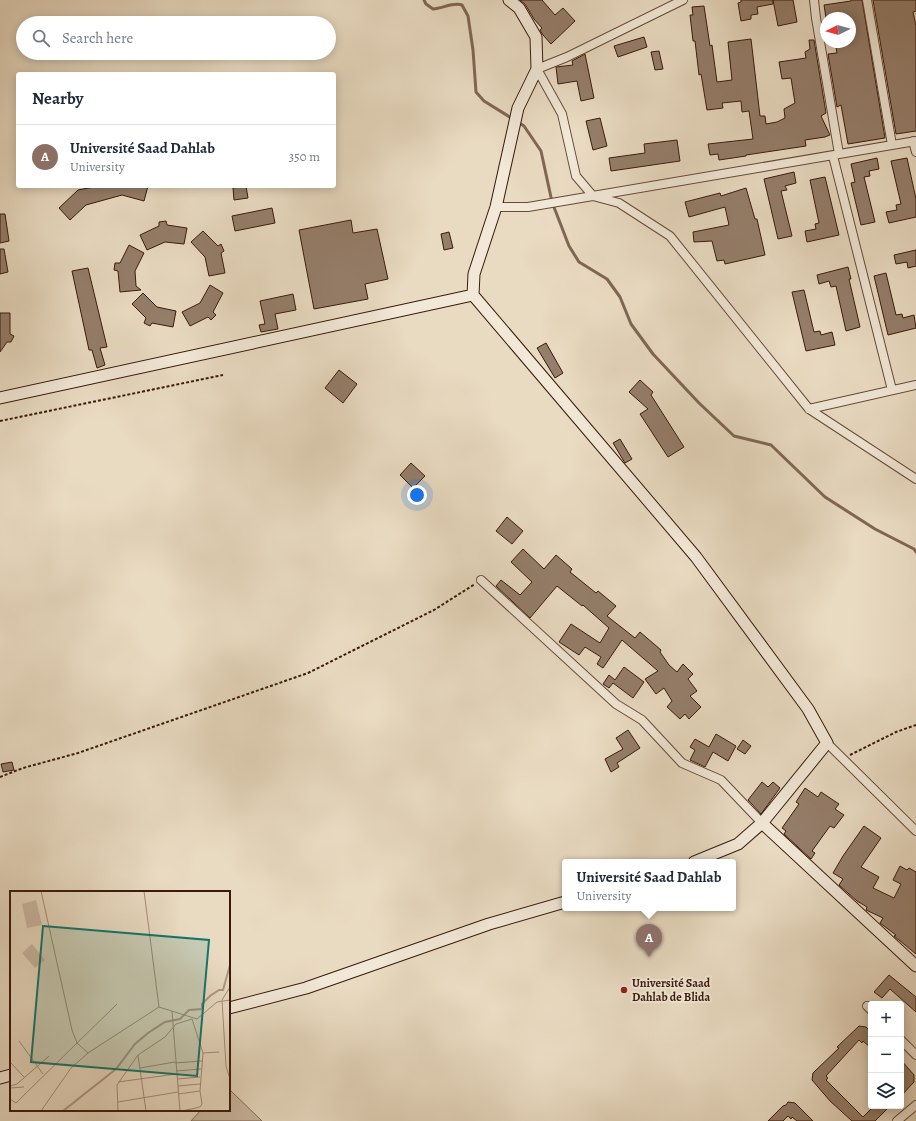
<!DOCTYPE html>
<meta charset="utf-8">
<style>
body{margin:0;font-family:Alegreya,serif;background:#f2f2f3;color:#1f2937}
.controls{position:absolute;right:12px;bottom:12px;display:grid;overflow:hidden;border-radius:4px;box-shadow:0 2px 10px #0003}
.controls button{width:36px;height:36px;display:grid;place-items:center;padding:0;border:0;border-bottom:1px solid #e0e1e3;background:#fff;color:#1f2937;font:20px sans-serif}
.compass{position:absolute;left:820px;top:12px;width:36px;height:36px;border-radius:50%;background:#fff;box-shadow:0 2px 10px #0003;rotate:265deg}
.you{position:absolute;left:417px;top:495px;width:14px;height:14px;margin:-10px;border:3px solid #fff;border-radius:50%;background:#1a73e8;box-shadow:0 0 0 6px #1a73e833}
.badge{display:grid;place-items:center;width:26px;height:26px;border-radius:50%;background:#1a73e8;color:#fff;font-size:13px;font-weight:700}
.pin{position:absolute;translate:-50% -33px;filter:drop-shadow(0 1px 2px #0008)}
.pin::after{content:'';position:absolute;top:21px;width:14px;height:12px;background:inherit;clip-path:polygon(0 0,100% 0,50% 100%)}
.popup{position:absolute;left:562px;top:859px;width:174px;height:52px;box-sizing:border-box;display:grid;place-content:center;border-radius:4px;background:#fff;filter:drop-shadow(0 1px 3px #0005);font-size:13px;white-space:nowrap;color:#747a83}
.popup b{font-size:15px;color:#1f2937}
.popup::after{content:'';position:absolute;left:50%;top:100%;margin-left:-8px;border:8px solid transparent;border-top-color:#fff}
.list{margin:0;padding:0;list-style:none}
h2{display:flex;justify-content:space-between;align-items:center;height:52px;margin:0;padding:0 16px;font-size:17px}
h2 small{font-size:13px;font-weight:400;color:#747a83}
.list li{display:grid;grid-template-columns:26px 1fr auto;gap:12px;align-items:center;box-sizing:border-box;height:64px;padding:0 16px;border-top:1px solid #e0e1e3}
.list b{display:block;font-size:15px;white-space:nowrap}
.list p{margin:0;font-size:13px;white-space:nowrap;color:#747a83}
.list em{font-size:13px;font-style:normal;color:#747a83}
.icon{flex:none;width:22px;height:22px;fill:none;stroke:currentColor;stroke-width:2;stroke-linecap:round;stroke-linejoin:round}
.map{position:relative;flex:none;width:916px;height:1121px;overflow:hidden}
.search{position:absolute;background:#fff;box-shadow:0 2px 10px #0003;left:16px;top:16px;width:320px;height:44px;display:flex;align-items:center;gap:10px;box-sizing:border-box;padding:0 14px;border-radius:22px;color:#747a83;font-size:15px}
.panel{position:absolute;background:#fff;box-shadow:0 2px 10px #0003;left:16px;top:72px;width:320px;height:116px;border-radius:4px}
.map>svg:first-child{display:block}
</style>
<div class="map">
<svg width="916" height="1121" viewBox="0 0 916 1121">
<rect width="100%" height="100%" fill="#e9dbc2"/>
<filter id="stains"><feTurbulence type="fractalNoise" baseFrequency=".005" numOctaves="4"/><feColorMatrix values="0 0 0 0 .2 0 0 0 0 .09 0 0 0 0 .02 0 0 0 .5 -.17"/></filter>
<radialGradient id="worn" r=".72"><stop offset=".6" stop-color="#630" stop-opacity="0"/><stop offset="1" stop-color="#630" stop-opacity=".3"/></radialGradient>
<path fill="#cbbaa3" stroke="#826a58" d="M229,1089L262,1121H191L201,1110H229Z"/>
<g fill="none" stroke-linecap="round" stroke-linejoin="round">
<path stroke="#806654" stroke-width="3" d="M424,0L426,4L433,9C443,8 454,2 462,5L468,16L473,50L476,92L484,101L513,119
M518,122L524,126L541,151L552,202L569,246L579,262L607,279L620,297L631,324L653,354L699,403L734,436L771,445L825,497L875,529L914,549L916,552"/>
</g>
<path fill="#957e6b" stroke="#3a1a0c" d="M520,0H542L555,15L563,8L575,21L551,44L543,35L540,30L542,28L534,19L525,4Z
M741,0H793L797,22L778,26L773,0V4L757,7L758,14L751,15V19L741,21L738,3L741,2Z
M851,0H862L885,138L848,144L841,105L837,107L828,54L837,53L835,42H850V18H826L824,5L851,1Z
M873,0H916V11L913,12L916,26V131L896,134Z
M704,6L710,46L712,45L717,82L732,80L728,42L751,39L760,116H765L766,124L777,122L785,118L784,109L795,103L791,78L782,79L779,62L806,58L805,52L810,49L809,40H814L826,113L821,116L830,135L825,137L805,140L806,146L746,155V156L719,160L718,154L710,155L708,144L753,139L749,111L742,112L741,101L722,103L723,108L707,110L701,74L699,75L695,41H693L690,15H693L692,7Z
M644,37L647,47L618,57L614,46Z
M659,51L663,69L655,70L651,52Z
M585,54L594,98L581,101L577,81L558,84L556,67L573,65L572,61Z
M600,118L607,146L593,150L586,121Z
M677,140L680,161L611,171L609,158L645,153L644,144Z
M877,158L879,169L869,171L870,176L864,177L875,222L861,225L851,183L855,182L851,164Z
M907,158L916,199V217L889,223L886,212L897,210L896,205L901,204L891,161Z
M794,172L796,183L785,186L787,190L781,191L792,236L778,239L764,179Z
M825,177L839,235L807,242L805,231L816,229L815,224L819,223L810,180Z
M99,186H148L144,201L122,195L86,205L70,220L59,208L78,190Z
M246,186L248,198L234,200L233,188Z
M746,188L755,219H757L765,255L725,264L724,260L717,261L712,241L694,242L693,232L729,225L725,207L689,217L685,202L720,193L721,196Z
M272,208L275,223L235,231L232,216Z
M0,214H5L9,241L0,243Z
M351,220L353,233L377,229L388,279L365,284L368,299L314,309L299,230Z
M166,221L167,225L187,228L184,244L165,242L147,250L140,235L159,226V222Z
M203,231L218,246L221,244L224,251L221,253L225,273L209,276L205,257L191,242Z
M449,232L453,248L444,250L441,234Z
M129,245L144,253L135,271L136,286L141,290L120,292L118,271L114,270L115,263H120Z
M0,249H4L8,272L0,274Z
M916,250V266L908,268L907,262L896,264L894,255Z
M848,267L851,279H849L860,327L846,331L836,286L831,287L829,281L819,284L817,275Z
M88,268L107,347L100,348L105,365L97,368L92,350H89L72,271Z
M886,273L896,315L902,314L903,318L914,315L916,328L888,335L874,276Z
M210,285L223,293L213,312L216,315L211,320L208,317L190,326L182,312L200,303Z
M804,290L814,332L820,331L821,335L832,332L835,345L806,351L792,292Z
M143,293L157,307L176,311L173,327L152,323L150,326L144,323L146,318L132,304Z
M293,294L296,310L275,314L278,329L261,332L259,325L265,324L260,301Z
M0,313H10V334L14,336L11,342H7L0,352Z
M546,343L563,373L555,378L537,348Z
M339,370L357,384L343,403L325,388Z
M640,380L653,392L651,395L684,447L668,457L640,414L648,409L629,392Z
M620,439L632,459L625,463L613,443Z
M411,463L425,476L413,488L400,475Z
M507,517L523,531L512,544L496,531Z
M523,549L544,569L556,555L572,569L570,572L596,593L598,591L616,606L607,616L635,638L640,632L661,650L660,652L669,665L677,672L683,664L693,674L688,679L697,691L690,696L701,707L689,719L685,714L680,719L667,707L672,701L664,688L656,694L645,679L658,671L622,640L603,668L597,664L601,657L585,647L579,655L559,642L571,624L600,643L609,628L583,605L582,606L557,586L530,618L496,586L501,580L520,595L532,582L511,562Z
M624,667L644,682L633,698L613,683L609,688L603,684L609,675L615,680Z
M628,730L640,748L617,763L619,767L611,772L605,759L623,749L616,738Z
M716,734L736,746L728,761L713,752L705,767L690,760L695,750L690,747L695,739L709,747Z
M743,740L751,746L745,754L737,749Z
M12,762L14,770L3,772L1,764Z
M762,782L768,787L773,782L780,788L761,814L748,800Z
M805,788L818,797L821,792L839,804L835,809L844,815L834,828L830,826L812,851L815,853L811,859L784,834L786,831L782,828L799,804L796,802Z
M864,826L881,838L861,867L879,877L873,888L894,898L901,884L893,880L900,866L907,870L909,868L916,872V954L894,936L896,935L880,923L883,918L866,910L867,907L857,901L839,885L843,879L833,873L843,856Z
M889,975L916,997V1012L890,989L882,998L874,992Z
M859,1026L866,1027L871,1032V1048L863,1041L862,1043L859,1040L826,1076L828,1078L826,1080L863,1117L874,1106H890L875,1121H852L830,1101L812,1080L813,1073L839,1048L837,1047Z
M901,1060L914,1075V1082L901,1096Z
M788,1102L795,1103L813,1121H797L792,1117L791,1119L788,1116L783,1121H768L783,1106L786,1105Z"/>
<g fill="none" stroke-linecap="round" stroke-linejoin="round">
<g stroke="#664a3a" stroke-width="10">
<path id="street" d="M683,0L567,57L537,69L562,114L576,176L593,196L619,203L670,236L809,409L916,479
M814,0L816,18L839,154
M867,0L892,145
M913,141L916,152
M833,156L892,390
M496,207H528L916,141
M809,409L916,385
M481,580L616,704L642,720L682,763L721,780L762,823
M827,743L916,831
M867,1006L871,1010
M901,1040L916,1055
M897,1121L916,1105"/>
</g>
<g stroke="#3a1a0c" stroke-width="13">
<path id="secondary" d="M509,0L519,8L536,37L537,69L518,108L496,207L474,274L473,295L696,557L808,709L827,743L762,823
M0,398L473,295
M694,862L738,844L762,823L916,966
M229,1008L306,988L489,924L565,902
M0,1078L11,1075"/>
</g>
<path stroke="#3a1a0c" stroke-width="2" stroke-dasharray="3 2" stroke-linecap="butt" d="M0,421L223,375
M850,755L896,732L916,725
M0,777L23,768L78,753L308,673L434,610L475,584"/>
<use href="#street" stroke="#f1e8d7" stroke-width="8"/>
<use href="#secondary" stroke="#f1e8d7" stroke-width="11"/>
</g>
<circle fill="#8f2418" stroke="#f1e8d7" stroke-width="1.5" cx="624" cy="990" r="4"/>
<g text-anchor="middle" stroke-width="4" stroke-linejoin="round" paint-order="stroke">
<g font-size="12" font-weight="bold" fill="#3a1a0c" stroke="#f1e8d7" text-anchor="start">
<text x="632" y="987">Université Saad<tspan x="632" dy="14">Dahlab de Blida</tspan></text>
</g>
</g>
<g transform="translate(10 891)">
<rect width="220" height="220" fill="#e9dbc2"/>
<path d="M26,9L32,34L17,37L12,13ZM22,53L35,69L25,77L12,62Z" fill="#cbbaa3"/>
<path fill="none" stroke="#ae9984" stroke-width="2" d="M53,220L106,178L125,153L138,142L155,131L170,128L179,119L192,118V113L200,105L209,99H213L220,74"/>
<path fill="none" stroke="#a38e79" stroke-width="1" d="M134,0L149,116M220,96L212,109L216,175L220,188M149,116L187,128L207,111L220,109M162,120L170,220M9,150L33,183M78,162L67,152L107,113M193,162L209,161M128,164L136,220M0,171L14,186M165,172L192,170M130,177L165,171M166,180L191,178M167,188L190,186M108,191L166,183M0,195L7,193L39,165M168,195L190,193M0,197L14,196M168,203L190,200M0,208L6,212L67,152L62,139L31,0M108,211L168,201M31,220L61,177L78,162L149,116M108,220L107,194L128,164L155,146L166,133L182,128L193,162L190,200L192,213L190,216L172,220"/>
<path fill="#0f766e" fill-opacity="0.15" stroke="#0f766e" stroke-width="2" d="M33,35L199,49L187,185L21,171Z"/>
<rect width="220" height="220" fill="none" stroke="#3a1a0c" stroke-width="2"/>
</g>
<rect width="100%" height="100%" filter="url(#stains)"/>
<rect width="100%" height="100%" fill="url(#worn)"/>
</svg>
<div class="controls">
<button>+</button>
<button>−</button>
<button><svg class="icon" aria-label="layers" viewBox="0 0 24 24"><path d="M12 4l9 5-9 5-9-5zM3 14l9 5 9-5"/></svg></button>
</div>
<svg class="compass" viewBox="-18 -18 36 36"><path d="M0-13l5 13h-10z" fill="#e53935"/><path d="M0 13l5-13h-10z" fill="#747a83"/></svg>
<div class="you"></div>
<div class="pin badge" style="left:649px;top:957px;background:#8d6e63">A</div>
<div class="popup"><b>Université Saad Dahlab</b>University</div>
<div class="search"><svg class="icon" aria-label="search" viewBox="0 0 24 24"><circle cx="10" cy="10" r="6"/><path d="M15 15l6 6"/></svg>Search here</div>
<section class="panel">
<h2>Nearby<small></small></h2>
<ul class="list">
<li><span class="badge" style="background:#8d6e63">A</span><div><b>Université Saad Dahlab</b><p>University</p></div><em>350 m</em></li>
</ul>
</section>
</div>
